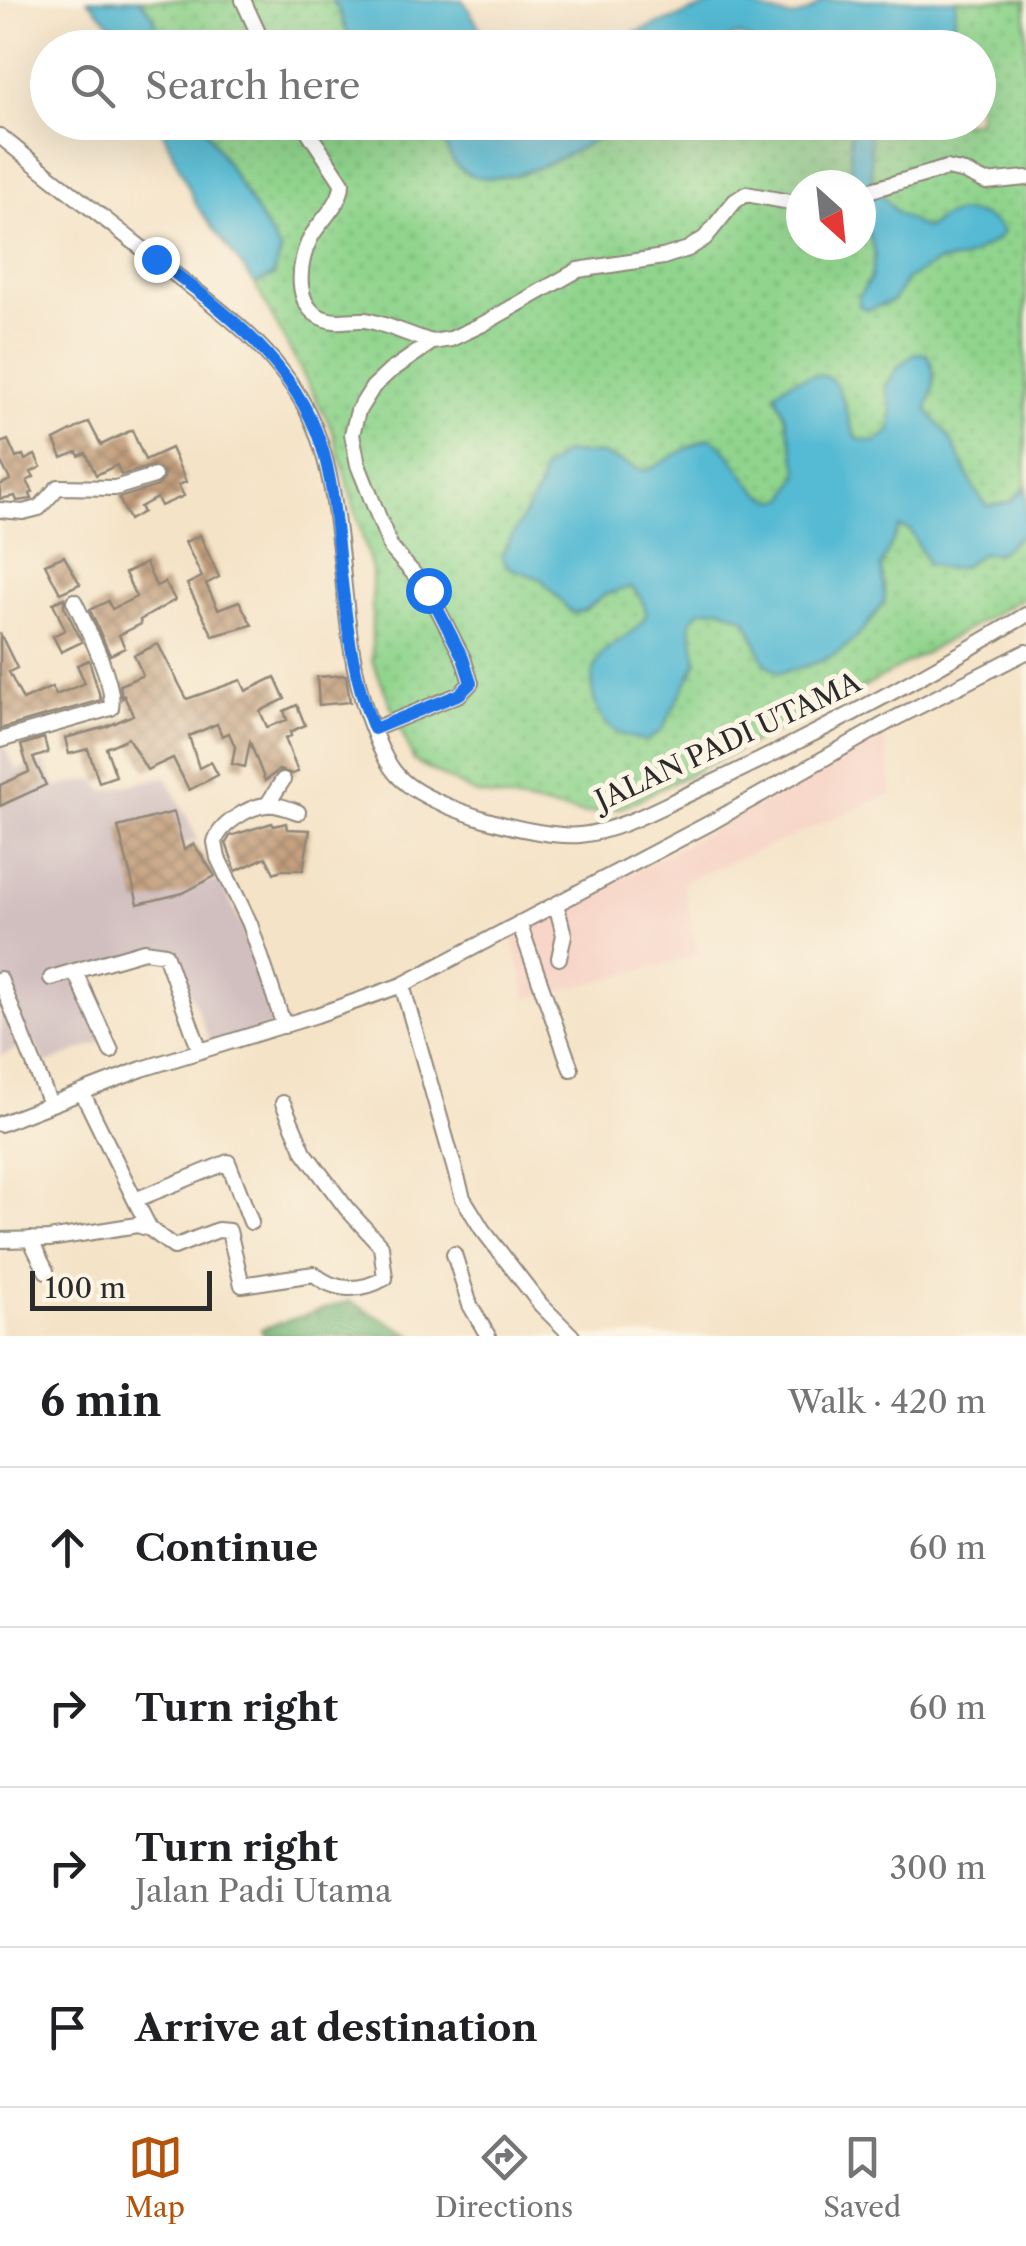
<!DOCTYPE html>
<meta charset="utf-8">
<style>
body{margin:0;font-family:"Libre Caslon Text",serif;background:#f6f6f6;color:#202124}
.compass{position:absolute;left:786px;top:170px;width:90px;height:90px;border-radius:50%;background:#fff;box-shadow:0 10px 40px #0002;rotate:153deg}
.scale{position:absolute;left:30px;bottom:25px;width:182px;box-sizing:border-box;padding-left:10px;border:5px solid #2b2b2b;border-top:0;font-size:28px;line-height:35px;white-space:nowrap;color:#2b2b2b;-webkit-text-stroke:8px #fcf5e5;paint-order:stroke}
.stop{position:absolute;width:30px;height:30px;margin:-22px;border:8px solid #1a73e8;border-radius:50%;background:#fff}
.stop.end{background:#1a73e8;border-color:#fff;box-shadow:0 2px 10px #0008}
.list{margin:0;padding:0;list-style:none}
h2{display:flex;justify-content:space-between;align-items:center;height:130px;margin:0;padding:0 40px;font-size:42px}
h2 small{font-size:32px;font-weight:400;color:#757577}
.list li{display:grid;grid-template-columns:65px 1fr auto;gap:30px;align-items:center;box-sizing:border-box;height:160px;padding:0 40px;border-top:2px solid #e0e0e0}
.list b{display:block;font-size:38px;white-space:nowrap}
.list p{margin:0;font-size:32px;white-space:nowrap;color:#757577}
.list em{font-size:32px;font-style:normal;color:#757577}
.icon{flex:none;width:55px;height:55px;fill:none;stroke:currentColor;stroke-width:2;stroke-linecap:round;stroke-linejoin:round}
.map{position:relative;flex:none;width:1026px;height:1336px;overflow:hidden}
.search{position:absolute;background:#fff;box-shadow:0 10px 40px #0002;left:30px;right:30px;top:30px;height:110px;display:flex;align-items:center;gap:25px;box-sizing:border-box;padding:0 35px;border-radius:55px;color:#757577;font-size:38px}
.sheet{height:770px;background:#fff}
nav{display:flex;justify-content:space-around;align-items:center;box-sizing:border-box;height:140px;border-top:2px solid #e0e0e0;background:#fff;font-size:28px;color:#757577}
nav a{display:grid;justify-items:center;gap:5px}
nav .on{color:#b45309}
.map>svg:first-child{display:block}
</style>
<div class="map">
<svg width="1026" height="1336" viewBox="0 0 1026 1336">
<defs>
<pattern id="grass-dots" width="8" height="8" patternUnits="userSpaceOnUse" patternTransform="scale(2.5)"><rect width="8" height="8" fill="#90d48d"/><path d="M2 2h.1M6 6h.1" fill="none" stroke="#7cb67a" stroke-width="1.8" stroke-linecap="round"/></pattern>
<pattern id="forest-crowns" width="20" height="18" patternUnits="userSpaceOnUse" patternTransform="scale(2.5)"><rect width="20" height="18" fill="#74b678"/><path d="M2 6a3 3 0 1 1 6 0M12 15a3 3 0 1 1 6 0" fill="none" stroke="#5f9463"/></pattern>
<pattern id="building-cross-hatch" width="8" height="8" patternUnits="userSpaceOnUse" patternTransform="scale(2.5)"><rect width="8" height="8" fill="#c49f7d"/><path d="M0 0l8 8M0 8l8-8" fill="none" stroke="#9f8267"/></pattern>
</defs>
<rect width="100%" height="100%" fill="#fcf5e5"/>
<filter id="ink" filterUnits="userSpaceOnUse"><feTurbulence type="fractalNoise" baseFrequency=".01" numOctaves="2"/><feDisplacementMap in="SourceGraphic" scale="20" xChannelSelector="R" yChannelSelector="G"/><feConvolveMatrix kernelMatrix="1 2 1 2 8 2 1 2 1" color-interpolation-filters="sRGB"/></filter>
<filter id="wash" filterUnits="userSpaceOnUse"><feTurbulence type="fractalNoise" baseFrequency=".0048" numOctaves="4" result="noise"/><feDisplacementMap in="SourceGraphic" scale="40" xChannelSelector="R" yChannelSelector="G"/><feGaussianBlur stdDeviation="2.25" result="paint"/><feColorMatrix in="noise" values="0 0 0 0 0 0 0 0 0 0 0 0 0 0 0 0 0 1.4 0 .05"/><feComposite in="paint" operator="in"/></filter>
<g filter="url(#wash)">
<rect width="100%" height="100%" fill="#f4e3c7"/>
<path fill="#f6d2c5" d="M885,737L893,793L682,883L699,956L527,999L512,937Z"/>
<path fill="#d1bfbf" d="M0,739L16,769L45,762L56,787L95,779L104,791L166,776L198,839L157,852L176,893L220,879L286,1022L211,1044L174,952L80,975L109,1039L45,1064L34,1042L0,1056Z"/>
<path fill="url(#grass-dots)" stroke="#5e805c" stroke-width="2.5" fill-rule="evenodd" d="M140,0H331L339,10L346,30L359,47H166L152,14Z
M956,0H1026V596L863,688L623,807L586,814L474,793L414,761L372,660V570L332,429L255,284L273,276L281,252L202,123H434L445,138L455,164L521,175L602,135L619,123L978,122V48L940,47L954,31ZM801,185H861V245H801Z"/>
<path fill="url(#forest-crowns)" stroke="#507052" stroke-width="2.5" d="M349,1301L414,1336H264L261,1329Z"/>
<path fill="#55bad3" stroke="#40727f" stroke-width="2.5" d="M88,0H140L152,14L166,47H128L125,39Z
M331,0H463L491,47H359L346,30L339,10Z
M724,0C762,0 790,37 822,0H956L954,31L940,47H763L741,36L732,37L718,47H612L631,34Z
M159,123H202L281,252L273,276L255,284L197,206Z
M434,123H619C587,147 490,204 455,164C448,156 442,134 434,123Z
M850,123H869L872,184L898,214L926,229C931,226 935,222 940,219C961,206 990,213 1003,232L997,240L963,259L938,262L906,280L893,301L868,310L859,306V296L871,278L875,253L861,209V185H851Z
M915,353L927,354C937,372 935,390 927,408C932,419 940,425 947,434C963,457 968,487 988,506L1010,502L1026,487V531L999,553H982L962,567L947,569L928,564L910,530L899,527L881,566L885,600C851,650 837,660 779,673L765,663L746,619L720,608L700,610L690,622L697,662L662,730L647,741C637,739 625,737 617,732C592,717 585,679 601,655C609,643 646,629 646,614C646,604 638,594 632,587L604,595L585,610L572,613L541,579L508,567L501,556L538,491L543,470L564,453L602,454L644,471C668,462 686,446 710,438C741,454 742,492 778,501L787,497L799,472L785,415L775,393C786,383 794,379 810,376C848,368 841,418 858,439L875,442L891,431L892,411L886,386L899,366Z"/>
<g id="blocks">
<path fill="url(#building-cross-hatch)" d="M89,422L101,445L132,430L145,460L171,448L186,482L178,485L184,496L161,506L157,498L140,507L143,512L129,520L119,498L158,486L164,479V472L152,466L121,475L117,465L96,475L86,453L79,456L77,452L62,458L54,440Z
M8,440L16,458L23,455L25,460L35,455L41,467L31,472L34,477L27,481L33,492L30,494L32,499L17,501L15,496L0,499V485L10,480L0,460V443Z
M200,535L219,577L206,584L218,609L239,601L252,625L213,636L187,584L202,577L185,542Z
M64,556L80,584L60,593L45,564Z
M146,563L156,586L165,582L175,600L140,620L141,624L119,635L125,648L110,655L90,610L108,601L112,609L136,597L125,573Z
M64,598V606L82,642L61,652L53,636L65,630L53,603Z
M0,633L17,668L9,672L23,700L52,687L56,695L85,683L77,665L89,660L101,700L0,729Z
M158,644L187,699L241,680L246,691L275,677L285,699L260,711L267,727L287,720L284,711L297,705L305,725L290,732L291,736L285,738L298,772L292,774L279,770L265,781L250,742L245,767L232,764L235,747L229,733L222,736L217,724L189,736L199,768L211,762L218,775L189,790L173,758L147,770L128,738L106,748L116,776L99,782L88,749L69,754L65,738L106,727L133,715L124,696L122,698L120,685L143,675L134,655Z
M346,675L350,702L319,705L317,677Z
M44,738L48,753L33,758L46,785L0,806V785L29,772L21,745Z
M174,812L184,850L194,844L215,876L183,893L138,904L118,827Z
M272,823L274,826L286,823L287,829L310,830L303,870H281L274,873L266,857L236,871L226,843L230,836Z"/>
</g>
</g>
<g filter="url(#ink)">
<use href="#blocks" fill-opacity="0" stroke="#908779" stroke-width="2.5"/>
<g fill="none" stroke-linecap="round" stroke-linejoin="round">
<g stroke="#908779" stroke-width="18">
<path id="minor" d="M243,0L265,48
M302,122L342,183C342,204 321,219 311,237C298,261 292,308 325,319C339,324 350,319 364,320C379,321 414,337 432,342
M0,136C51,178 103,217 154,258C209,302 269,341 304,405C351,490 334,618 367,714C375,736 385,765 402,780C433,809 538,839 580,835C619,831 658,808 693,792C806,740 919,680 1026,615
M861,193L947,168L965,172L986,182L1026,178
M0,510L23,512L39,508L58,487L115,488L154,476
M374,729L460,694L471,683L463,658L428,590L391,548L358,465L352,434L358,411L373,387L389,372L432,342L451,339L483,324L578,270L663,257L688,249L705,238L735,201L746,194L801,204
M0,740L111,708C116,684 86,625 74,601
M267,805L283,780
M556,904L564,935L559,958
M519,923L571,1069
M75,972L111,1051
M51,978L144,951L165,954L200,1051
M0,979L50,1104
M402,985L463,1198L482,1229L541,1305L572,1336
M284,1026L250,924L218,858L215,842C219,825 248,807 266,805C277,804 287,808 298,812
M82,1092L135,1200L228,1162L251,1222
M0,1124L142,1069L317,1015L402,985L712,822L890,721L1026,652
M135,1200L150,1229L174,1247L218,1230L229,1231L242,1285L314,1274C335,1292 361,1292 385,1278L381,1246L347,1209L304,1152L283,1103
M30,1239L46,1271
M0,1240L49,1239L137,1225L150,1229
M454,1254L470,1305L488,1336"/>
</g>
<use href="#minor" stroke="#fff" stroke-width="14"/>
</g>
</g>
<g fill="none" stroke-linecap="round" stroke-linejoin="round" filter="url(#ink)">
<path stroke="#1a73e8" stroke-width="12" d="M156,259C222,309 293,361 321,444C334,484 336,531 341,573C347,625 353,680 374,729L460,694L471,683L463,658L428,590"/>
</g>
<g text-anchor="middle" stroke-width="10" stroke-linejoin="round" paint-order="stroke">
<g font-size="28" fill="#2b2b2b" stroke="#fcf5e5">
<text transform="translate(728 741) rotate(-25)" y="10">JALAN PADI UTAMA</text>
</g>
</g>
</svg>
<svg class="compass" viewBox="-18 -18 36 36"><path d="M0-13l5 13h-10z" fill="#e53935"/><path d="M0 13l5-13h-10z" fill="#757577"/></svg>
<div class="scale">100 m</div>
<div class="stop" style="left:428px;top:590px"></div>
<div class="stop end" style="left:156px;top:259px"></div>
<div class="search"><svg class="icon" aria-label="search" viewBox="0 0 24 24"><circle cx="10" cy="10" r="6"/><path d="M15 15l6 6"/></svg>Search here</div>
</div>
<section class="sheet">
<h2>6 min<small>Walk · 420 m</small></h2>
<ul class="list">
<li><svg class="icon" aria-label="ahead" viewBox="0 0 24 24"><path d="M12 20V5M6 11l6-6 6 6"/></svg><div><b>Continue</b></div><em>60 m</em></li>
<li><svg class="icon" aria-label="right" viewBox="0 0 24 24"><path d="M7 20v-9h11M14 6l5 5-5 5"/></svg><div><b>Turn right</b></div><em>60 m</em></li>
<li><svg class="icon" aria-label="right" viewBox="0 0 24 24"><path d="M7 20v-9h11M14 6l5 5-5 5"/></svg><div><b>Turn right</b><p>Jalan Padi Utama</p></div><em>300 m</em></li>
<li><svg class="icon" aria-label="arrive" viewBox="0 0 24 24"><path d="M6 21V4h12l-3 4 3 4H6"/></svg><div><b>Arrive at destination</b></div></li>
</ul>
</section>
<nav>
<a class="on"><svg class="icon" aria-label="map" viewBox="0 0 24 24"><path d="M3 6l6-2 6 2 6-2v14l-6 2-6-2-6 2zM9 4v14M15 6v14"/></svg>Map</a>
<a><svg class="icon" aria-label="directions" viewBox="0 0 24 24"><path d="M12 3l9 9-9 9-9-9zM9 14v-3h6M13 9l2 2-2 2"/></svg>Directions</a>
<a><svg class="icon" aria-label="saved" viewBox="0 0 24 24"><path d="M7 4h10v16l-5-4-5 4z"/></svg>Saved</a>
</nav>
